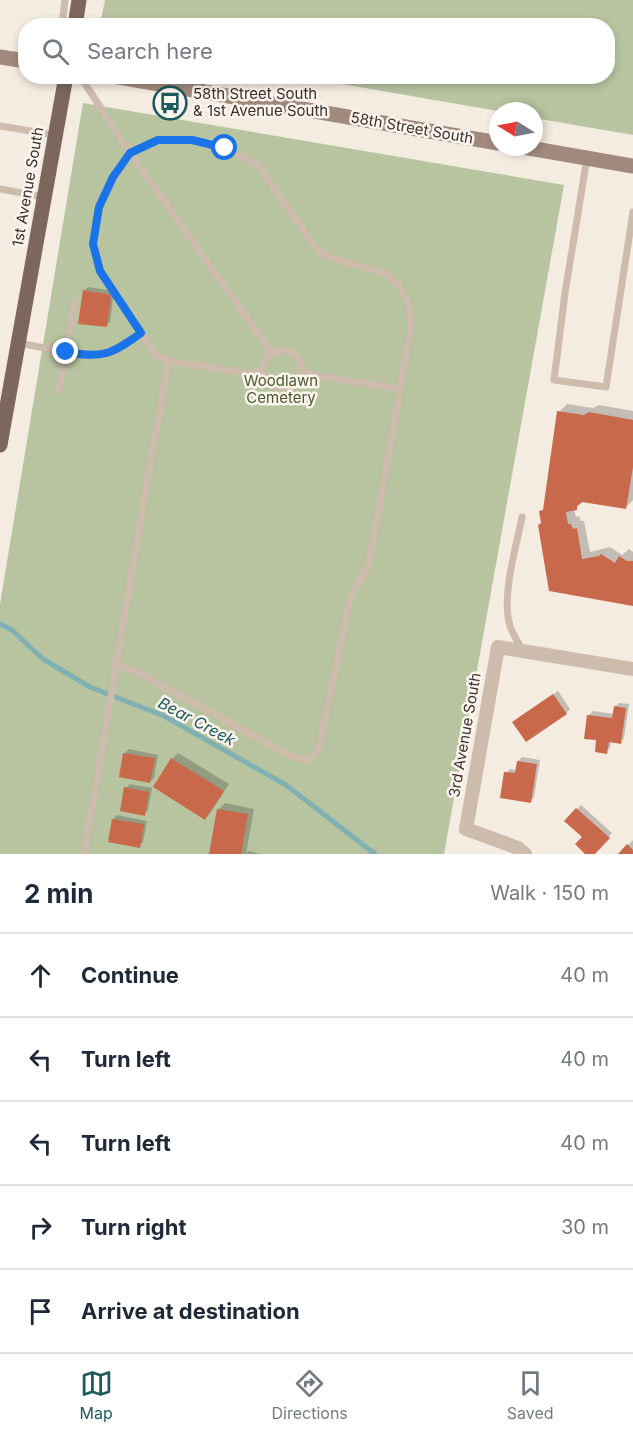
<!DOCTYPE html>
<meta charset="utf-8">
<style>
body{margin:0;font-family:Inter,sans-serif;background:#f6f6f7;color:#1f2937}
.compass{position:absolute;left:489px;top:102px;width:54px;height:54px;border-radius:50%;background:#fff;box-shadow:0 3px 9px #0003;rotate:280deg}
.stop{position:absolute;width:18px;height:18px;margin:-14px;border:4px solid #1a73e8;border-radius:50%;background:#fff}
.stop.end{background:#1a73e8;border-color:#fff;box-shadow:0 2px 6px #0008}
.list{margin:0;padding:0;list-style:none}
h2{display:flex;justify-content:space-between;align-items:center;height:78px;margin:0;padding:0 24px;font-size:26px}
h2 small{font-size:20px;font-weight:400;color:#747a83}
.list li{display:grid;grid-template-columns:39px 1fr auto;gap:18px;align-items:center;box-sizing:border-box;height:84px;padding:0 24px;border-top:2px solid #e0e1e3}
.list b{display:block;font-size:22px;white-space:nowrap}
.list em{font-size:20px;font-style:normal;color:#747a83}
.icon{flex:none;width:33px;height:33px;fill:none;stroke:currentColor;stroke-width:2;stroke-linecap:round;stroke-linejoin:round}
.map{position:relative;flex:none;width:633px;height:854px;overflow:hidden}
.search{position:absolute;background:#fff;box-shadow:0 3px 9px #0003;left:18px;right:18px;top:18px;height:66px;display:flex;align-items:center;gap:15px;box-sizing:border-box;padding:0 21px;border-radius:24px;color:#747a83;font-size:22px}
.sheet{height:498px;background:#fff}
nav{display:flex;justify-content:space-around;align-items:center;box-sizing:border-box;height:84px;border-top:2px solid #e0e1e3;background:#fff;font-size:16px;color:#747a83}
nav a{display:grid;justify-items:center;gap:3px}
nav .on{color:#1f5a5e}
.map>svg:first-child{display:block}
</style>
<div class="map">
<svg width="633" height="854" viewBox="0 0 633 854">
<rect width="100%" height="100%" fill="#f4ebe1"/>
<path fill="#b8c4a0" d="M105,0H633V135L534,118V111H498L301,77L608,76V26L100,25Z
M83,103L564,185L444,854H0V604Z"/>
<path fill="#0003" d="M88,287L114,291L110,322L106,326L84,291Z
M567,404L593,408L599,405L633,411V500L625,508L584,501L574,509L576,517L579,516L581,521H584L590,552L610,547L622,555L629,549L633,552V605L550,590L541,512L544,508L559,412Z
M558,691L570,709L566,713L518,718Z
M619,703L629,704L624,738L620,742L611,741L610,748L606,752L598,739L589,715L593,711L614,714L615,707Z
M129,749L158,755L154,778L150,782L125,753Z
M178,753L229,784L211,812L205,818L172,759Z
M522,757L540,760L534,797L531,801L506,773L510,769L517,770L518,761Z
M130,784L152,788L148,810L144,814L126,788Z
M225,803L254,809L246,854H210L218,810Z
M581,805L612,833L593,854H587L584,837L566,821Z
M117,815L147,821L143,842L139,846L113,819Z
M633,840V854H620L628,845Z
M248,851L261,854H246Z"/>
<g fill="none" stroke-linecap="round" stroke-linejoin="round">
<path stroke="#7fb0b2" stroke-width="5" d="M0,624L12,630L43,659L90,687L164,716L286,785L375,854"/>
</g>
<path fill="#c8694b" d="M83,290L111,295L107,327L78,324Z
M557,411L584,415L589,412L633,420V467L626,509L582,502L577,506V510L566,512L568,524H571L573,529L577,528L582,559L599,556L601,554L615,563L619,556L627,561H633V606L549,591L538,525L541,523L539,511L543,510Z
M553,694L567,714L526,742L512,722Z
M614,706L626,708L621,744L609,742L607,754L595,752L596,740L584,739L587,715L612,718Z
M123,753L155,758L150,783L119,777Z
M171,758L224,791L205,820L153,787Z
M517,761L537,764L531,803L500,798L504,772L515,773Z
M124,787L149,792L145,816L120,811Z
M576,808L610,838L595,854H585L575,844L582,837L564,821Z
M217,809L248,814L241,854H209Z
M112,819L144,824L140,848L108,842Z
M627,844L633,850V854H618Z"/>
<g fill="none" stroke-linecap="round" stroke-linejoin="round">
<path stroke="#cdbbac" stroke-width="7" d="M62,26L65,0
M80,76L130,153L272,353
M0,126L55,135
M587,158L565,293L554,380L606,387L633,212
M0,189L44,197
M18,343L88,356L116,351L141,333
M264 369a19 19 0 1 1 38 0a19 19 0 1 1-38 0Z
M301,373L400,389
M59,391L75,301
M522,517C516,548 501,596 510,626C513,635 519,643 523,651
M115,663L137,672L293,757L309,760L319,748L350,598L366,571L372,548L411,328L409,306L399,285L385,273L327,257L314,245L258,165L225,148L192,139L158,140L130,153L113,177L99,207L93,244L100,271L155,354L169,361L248,373L264,370
M84,854C113,690 138,525 169,361"/>
<path stroke="#cdbbac" stroke-width="14" d="M525,854L518,848L466,829L498,647L633,669"/>
<path stroke="#a18a7d" stroke-width="15" d="M0,57L26,61
M113,76L498,143
M523,147L633,166"/>
<path stroke="#7d675c" stroke-width="15" d="M75,26L79,0
M0,445L66,76"/>
</g>
<g fill="none" stroke-linecap="round" stroke-linejoin="round">
<path stroke="#1a73e8" stroke-width="8" d="M66,352C103,359 112,354 141,333L100,271L93,244L99,207L113,177L130,153L158,140H192L225,148"/>
</g>
<defs>
<g id="bus-ring" transform="scale(1.725)"><circle r="9.5" fill="#fbf5ee" stroke="#1f5a5e" stroke-width="1.5"/><path d="M-5-6H5V4H4V6H2V4H-2V6H-4V4H-5ZM-3.5-4V0h7V-4ZM-3.5 1.2v1.5H-2V1.2ZM2 1.2v1.5H3.5V1.2Z" fill="#1f5a5e"/></g>
</defs>
<g fill-rule="evenodd">
<use href="#bus-ring" x="170" y="103"/>
</g>
<g text-anchor="middle" stroke-width="5" stroke-linejoin="round" paint-order="stroke">
<g font-size="15" fill="#3b302b" stroke="#fbf5ee" text-anchor="start">
<text x="193" y="99">58th Street South<tspan x="193" dy="17">&amp; 1st Avenue South</tspan></text>
</g>
<g font-size="15" fill="#3b302b" stroke="#fbf5ee">
<text transform="translate(412 128) rotate(10)" y="5">58th Street South</text>
<text transform="translate(28 187) rotate(-80)" y="5">1st Avenue South</text>
<text transform="translate(465 735) rotate(-80)" y="5">3rd Avenue South</text>
</g>
<g font-size="15" fill="#4a5a2e" stroke="#fbf5ee">
<text x="281" y="386">Woodlawn<tspan x="281" dy="17">Cemetery</tspan></text>
</g>
<g font-size="16" font-style="italic" fill="#1f5a5e" stroke="#fbf5ee">
<text transform="translate(197 721) rotate(28)" y="6">Bear Creek</text>
</g>
</g>
</svg>
<svg class="compass" viewBox="-18 -18 36 36"><path d="M0-13l5 13h-10z" fill="#e53935"/><path d="M0 13l5-13h-10z" fill="#747a83"/></svg>
<div class="stop" style="left:225px;top:148px"></div>
<div class="stop end" style="left:66px;top:352px"></div>
<div class="search"><svg class="icon" aria-label="search" viewBox="0 0 24 24"><circle cx="10" cy="10" r="6"/><path d="M15 15l6 6"/></svg>Search here</div>
</div>
<section class="sheet">
<h2>2 min<small>Walk · 150 m</small></h2>
<ul class="list">
<li><svg class="icon" aria-label="ahead" viewBox="0 0 24 24"><path d="M12 20V5M6 11l6-6 6 6"/></svg><div><b>Continue</b></div><em>40 m</em></li>
<li><svg class="icon" aria-label="left" viewBox="0 0 24 24"><path d="M17 20v-9H6M10 6l-5 5 5 5"/></svg><div><b>Turn left</b></div><em>40 m</em></li>
<li><svg class="icon" aria-label="left" viewBox="0 0 24 24"><path d="M17 20v-9H6M10 6l-5 5 5 5"/></svg><div><b>Turn left</b></div><em>40 m</em></li>
<li><svg class="icon" aria-label="right" viewBox="0 0 24 24"><path d="M7 20v-9h11M14 6l5 5-5 5"/></svg><div><b>Turn right</b></div><em>30 m</em></li>
<li><svg class="icon" aria-label="arrive" viewBox="0 0 24 24"><path d="M6 21V4h12l-3 4 3 4H6"/></svg><div><b>Arrive at destination</b></div></li>
</ul>
</section>
<nav>
<a class="on"><svg class="icon" aria-label="map" viewBox="0 0 24 24"><path d="M3 6l6-2 6 2 6-2v14l-6 2-6-2-6 2zM9 4v14M15 6v14"/></svg>Map</a>
<a><svg class="icon" aria-label="directions" viewBox="0 0 24 24"><path d="M12 3l9 9-9 9-9-9zM9 14v-3h6M13 9l2 2-2 2"/></svg>Directions</a>
<a><svg class="icon" aria-label="saved" viewBox="0 0 24 24"><path d="M7 4h10v16l-5-4-5 4z"/></svg>Saved</a>
</nav>
